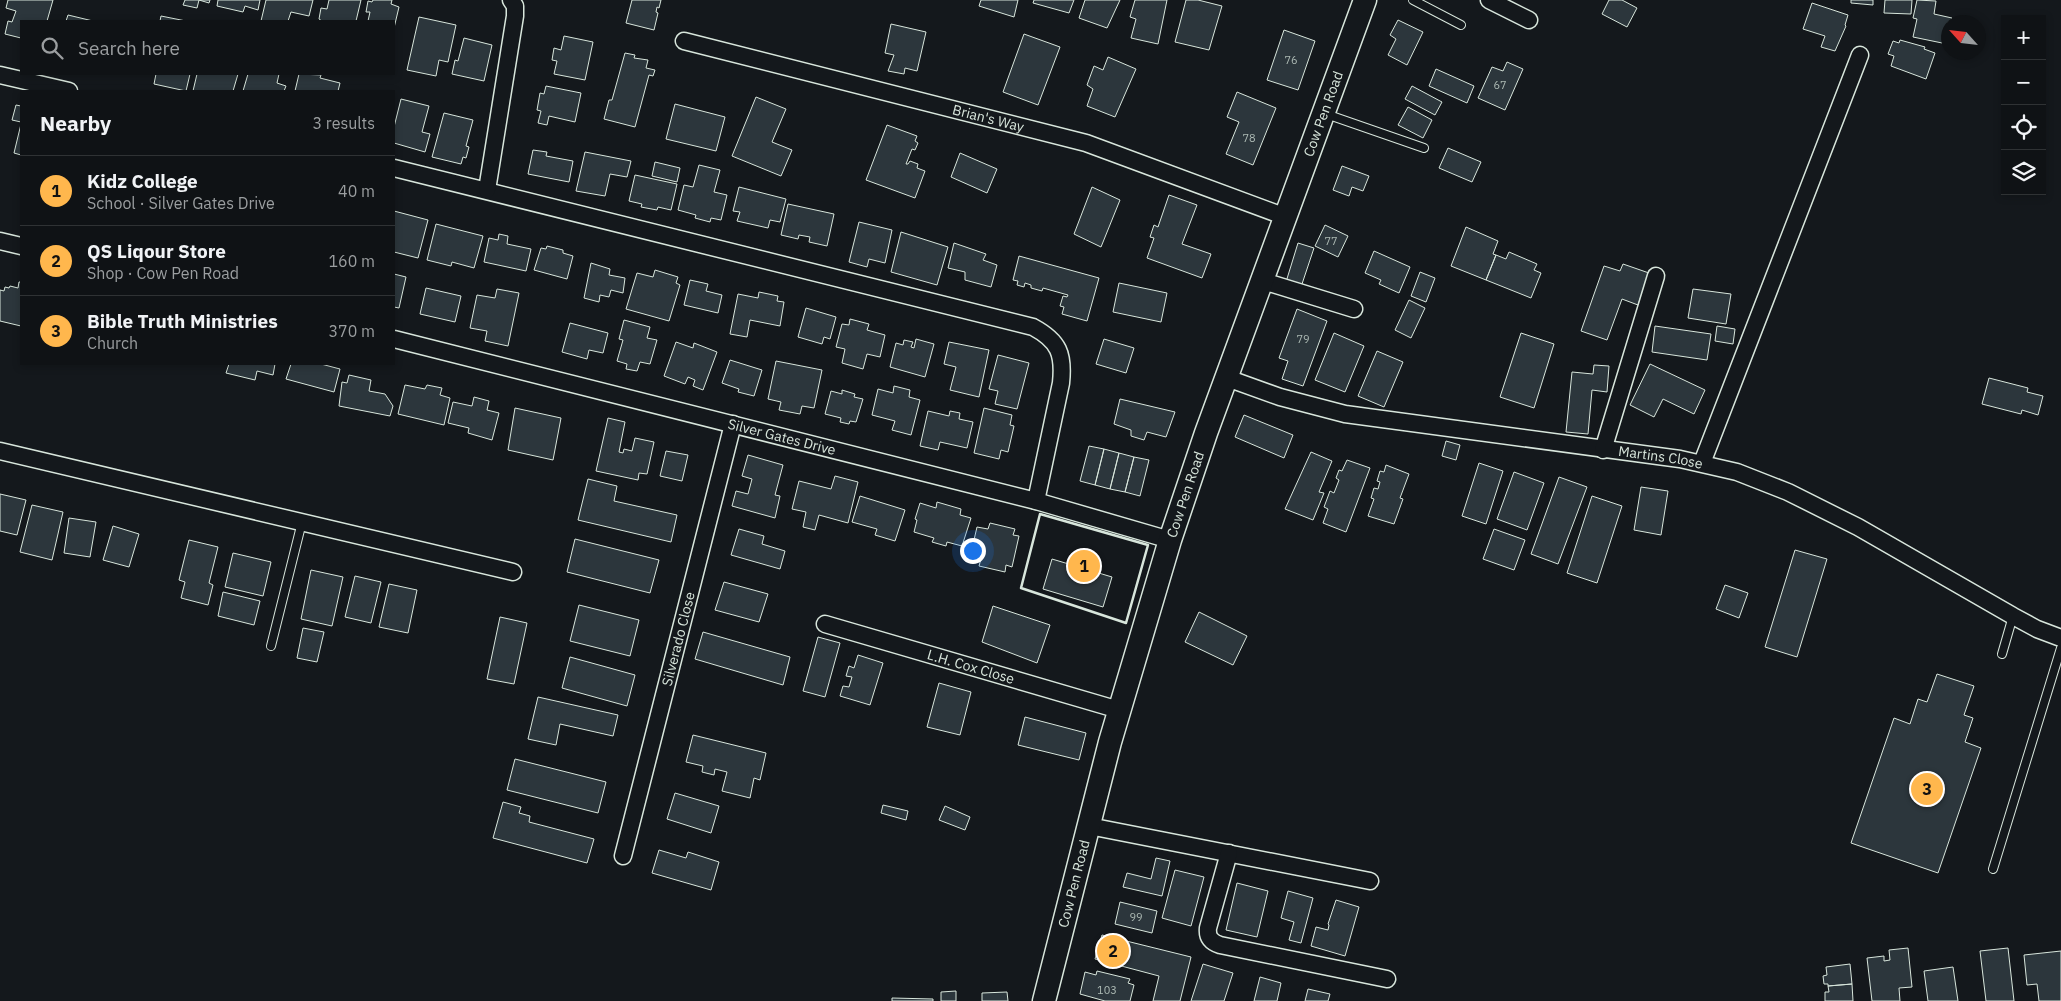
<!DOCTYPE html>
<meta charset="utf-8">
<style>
body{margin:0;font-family:"IBM Plex Sans",sans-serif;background:#181b1e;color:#f1f3f6}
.controls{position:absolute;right:15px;top:15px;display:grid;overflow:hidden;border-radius:0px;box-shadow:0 2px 8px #0003}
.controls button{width:45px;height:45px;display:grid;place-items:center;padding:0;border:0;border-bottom:1px solid #2f3234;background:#0f1215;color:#f1f3f6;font:25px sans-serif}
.compass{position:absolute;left:1941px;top:15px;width:45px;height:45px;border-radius:50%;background:#0f1215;box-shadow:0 2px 8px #0003;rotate:297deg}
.you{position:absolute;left:972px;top:550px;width:18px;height:18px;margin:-12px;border:4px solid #fff;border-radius:50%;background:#1a73e8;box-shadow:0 0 0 8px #1a73e833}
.badge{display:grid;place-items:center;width:32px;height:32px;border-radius:50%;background:#ffb74d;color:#111;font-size:16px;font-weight:700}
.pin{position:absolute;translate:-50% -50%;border:2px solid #fff;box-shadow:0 1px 5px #0006}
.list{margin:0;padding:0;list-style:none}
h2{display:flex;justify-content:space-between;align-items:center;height:65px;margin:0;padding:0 20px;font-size:21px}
h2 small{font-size:16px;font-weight:400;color:#9b9ea0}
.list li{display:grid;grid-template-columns:32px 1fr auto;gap:15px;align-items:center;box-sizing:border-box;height:70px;padding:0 20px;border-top:1px solid #2f3234}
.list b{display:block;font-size:19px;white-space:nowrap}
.list p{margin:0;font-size:16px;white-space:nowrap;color:#9b9ea0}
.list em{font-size:16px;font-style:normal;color:#9b9ea0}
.icon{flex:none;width:28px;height:28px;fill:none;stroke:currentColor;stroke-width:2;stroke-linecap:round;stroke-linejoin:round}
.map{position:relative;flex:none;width:2061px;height:1001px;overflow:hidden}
.search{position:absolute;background:#0f1215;box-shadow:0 2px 8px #0003;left:20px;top:20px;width:375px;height:55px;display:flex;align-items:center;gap:12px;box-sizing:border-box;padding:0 18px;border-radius:0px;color:#9b9ea0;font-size:19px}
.panel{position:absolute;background:#0f1215;box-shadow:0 2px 8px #0003;left:20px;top:90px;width:375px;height:275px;border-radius:0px}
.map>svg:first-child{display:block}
</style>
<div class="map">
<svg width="2061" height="1001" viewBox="0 0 2061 1001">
<rect width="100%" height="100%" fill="#14181c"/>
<path fill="#2c363c" stroke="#d8e6dc" d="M8,0H53L47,21H21V38L5,34L8,21L12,22L16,11L6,8Z
M185,0H210L209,3L199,0L197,8L183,5Z
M218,0H260L258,10L245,6L243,12L217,6Z
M266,0H313L309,16L291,12L288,21H261Z
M329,0H361L356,21H322L319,19L321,8L327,9Z
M373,0H392L391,4L399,7L394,28V21H368L370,12H366L368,1L372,2Z
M632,0H661L659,8L657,7L656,12L658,13L654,30L626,23Z
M981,0H1018L1014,17L979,6Z
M1034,0H1074L1069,13L1033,3Z
M1085,0H1120L1107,28L1079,18Z
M1135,0H1167L1158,44L1131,38L1136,19L1130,17Z
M1186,0H1198L1222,6L1209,50L1175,42Z
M1609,0H1622L1637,8L1627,27L1602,14Z
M1851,0H1873V5L1851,3Z
M1885,0H1912L1911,14L1884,13Z
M1917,0L1936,1L1934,14L1952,18L1951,22H1948L1947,44L1913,37L1917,19L1913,18Z
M1812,3L1848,15L1845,25L1846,26L1835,51L1821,47L1825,36L1803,29Z
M68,15L93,21H66Z
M161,16L186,21H160Z
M419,17L456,25L448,62L439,60L436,76L407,70Z
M1398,20L1423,32L1407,65L1388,55L1396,39L1390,35Z
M891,24L926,32L917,71L905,68L904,74L888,71L894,55L885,53Z
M1284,30L1315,41L1298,90L1267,80Z
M1024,34L1060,47L1038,105L1003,92Z
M564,36L593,42L585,80L554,74L557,61L552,60L554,48L561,50Z
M464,38L492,45L484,81L452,74L455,60L458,61Z
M1900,40L1925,47L1924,49L1935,53L1926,79L1891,66L1894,56L1888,54L1893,41L1899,43Z
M625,53L635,55L634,58L648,60L646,68L655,70L653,76L649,75L635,127L604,119L609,100H612Z
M1108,57L1136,69L1115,117L1087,106L1093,89L1087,85L1094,66L1103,70Z
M1507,62L1523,69L1505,110L1478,98L1492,67L1503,71Z
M1436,69L1474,86L1467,103L1429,86Z
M156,74H190L186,91L154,84Z
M197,74H238L233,91H193Z
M248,74H279L277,83L286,86L284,91H243Z
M299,74L321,75L320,78L340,83L338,91H295Z
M546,86L581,93L575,122L549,116L547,125L538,123L541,111L537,110L540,93L544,94Z
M1412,86L1442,102L1435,115L1405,99Z
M1237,92L1276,108L1253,165L1226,154L1239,122L1227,117Z
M756,97L786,109L772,142L792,150L781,176L732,156Z
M401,99L429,106L422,132L430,134L425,152L394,143V127Z
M675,104L725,117L716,151L666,139Z
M16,105L21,106V122L12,120Z
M1408,107L1432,120L1423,138L1398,125Z
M444,113L473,120L466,146L469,147L466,158L463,157L461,164L432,157Z
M21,124V155L14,153Z
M887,125L917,136L915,141L918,143L915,150L912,149L906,164H908L910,161L918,164L917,168L925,171L915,198L866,180Z
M1448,148L1481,162L1472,182L1439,168Z
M533,150L547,152L546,156L573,161L569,182L528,174Z
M585,152L631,161L627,177L610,174L605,196L576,191Z
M960,153L997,169L987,193L951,177Z
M655,162L680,168L677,182L652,176Z
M699,165L720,170L714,192L727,195L721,220L711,218L710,222L695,218L696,215L678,210L684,185L693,187Z
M1342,166L1369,176L1363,191L1352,187L1349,196L1333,190Z
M635,175L677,184L671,210L658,207L657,210L641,207L642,204L629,201Z
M739,187L786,199L780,222L770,220L768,228L737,221L740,212L733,211Z
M1092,187L1120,200L1101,247L1074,234Z
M1169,195L1197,205L1182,244L1211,254L1202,278L1147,258L1154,238L1150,237L1154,225L1158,227Z
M788,204L834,214L827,246L809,242L810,237L799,235L798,239L781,235Z
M394,211L428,220L418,258L394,252Z
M859,222L892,230L885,263L869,259L867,267L849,262Z
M436,224L483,236L474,268L452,262L451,266L427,260Z
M1325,225L1348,236L1338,257L1315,246Z
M1466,227L1498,241L1493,254L1496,255L1486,280L1451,266Z
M901,232L948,247L937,285L891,272Z
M499,234L508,236L507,244L531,249L526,271L484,262L489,238L498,240Z
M954,243L986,254L983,260L997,265L991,287L965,280V272L948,268Z
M1298,243L1314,248L1301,287L1286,282Z
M547,246L563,250V253L573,256L567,279L534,270L541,248L546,249Z
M1374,251L1410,267L1399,293L1379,284L1381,280L1365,273Z
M1509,252L1537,264L1534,270L1541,273L1531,298L1486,280L1496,255L1506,259Z
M1019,256L1099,278L1087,321L1062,314L1064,307L1060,306L1063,296L1067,297L1068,295L1043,288L1042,291L1031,288V285L1025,283L1024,287L1017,285L1018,281L1013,280Z
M591,263L610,269L609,275L625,278L623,293L611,290L609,297L600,295L599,302L584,298Z
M1623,264L1649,273L1638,305L1622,299L1607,340L1581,331L1604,266L1620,271Z
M655,270L678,277L676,283L680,285L669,321L626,309L637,273L653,277Z
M1420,272L1435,278L1426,302L1411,296Z
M394,274L406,277L399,308L394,307Z
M690,280L708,284L706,291L722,295L718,313L684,305Z
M19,282H21V326L0,321V290L4,291L5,287L9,288L10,286L18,288Z
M1119,283L1167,293L1161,322L1113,312Z
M426,288L461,296L455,322L420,314Z
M497,289L519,293L508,346L485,341L487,331L470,328L477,295L495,298Z
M1693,289L1731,294L1726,324L1688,318Z
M759,292L778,296L777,301L784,302L780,326L750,320L747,337L730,334L738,294L758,298Z
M1409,300L1425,308L1411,338L1395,330Z
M806,308L836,317L830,339L824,337L822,344L798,337Z
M1297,309L1327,321L1303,386L1282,379L1288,361L1279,358Z
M850,319L869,324L867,330L885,335L880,357L867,354L863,369L842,363L845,349L836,347L842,324L849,325Z
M624,320L650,327L647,338L657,340L650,364L640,362L637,371L626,369L627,364L617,361L623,340L619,339Z
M570,323L608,333L603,353L589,350L587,359L562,352Z
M1655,326L1711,334L1707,360L1652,352Z
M1717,326L1735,329L1733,344L1715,341Z
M1334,333L1364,346L1345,392L1315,380Z
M1521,333L1554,344L1534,408L1500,397Z
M916,339L934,344L925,377L890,367L896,343L903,345L904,340L913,342L911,347L914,348Z
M1104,339L1134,348L1126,373L1096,364Z
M676,342L693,348L694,343L717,352L703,390L693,386L695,380L688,377L685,384L664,376Z
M949,342L989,350L979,397L950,390L956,367L944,364Z
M1377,351L1403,362L1384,407L1358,396Z
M998,355L1029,363L1017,409L995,404L998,391L989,389Z
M730,360L762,370L754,396L738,392L739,389L722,383Z
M776,361L822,370L814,408L802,406L800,414L779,410L781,402L768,399Z
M229,364H275L273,375L257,371L255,380L226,373Z
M291,364H321L340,369L334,392L286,379Z
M1650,364L1705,390L1694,414L1663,399L1654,417L1630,405Z
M1594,365L1609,366L1607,392L1592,390L1588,434L1566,432L1572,372L1593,374Z
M349,375L371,380L369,391L385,394L393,406L390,416L339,406L342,382L347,383Z
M1989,378L2028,388L2027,392L2043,396L2038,415L2022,410L2021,414L1982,404Z
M405,385L425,389L427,385L442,388L440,395L450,398L444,425L398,414Z
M894,386L910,390L909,397L920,400L911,435L892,430L895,421L872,415L878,389L893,393Z
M842,390L855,394L854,397L863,399L856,422L850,421L849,424L840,422L841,418L825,414L831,391L842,394Z
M474,397L489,401L487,410L499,413L492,440L468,433L469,428L448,423L453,402L472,406Z
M1120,399L1175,412L1166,437L1147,432L1144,440L1131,436V430L1114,424Z
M515,408L561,418L553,460L508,450Z
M984,408L1012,415L1010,425L1014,426L1008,452L1001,450L999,459L974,453Z
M928,411L949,416L950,411L960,413L959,419L973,422L967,448L940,442L938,450L920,446Z
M1244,415L1293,435L1284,458L1235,437Z
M608,418L625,422L619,452L623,453L624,449L632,451L635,438L654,442L647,474L639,473L638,480L596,471Z
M1446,441L1460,445L1456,460L1442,456Z
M1089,446L1104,449L1095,485L1080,481Z
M1104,449L1119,453L1110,489L1095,485Z
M666,451L688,455L682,481L660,476Z
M1311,452L1332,461L1319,492L1324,493L1313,520L1285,509Z
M1119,453L1134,457L1125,492L1110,489Z
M748,455L783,465L775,495L780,496L775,518L732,506L736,491L748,494L752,479L742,476Z
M1134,457L1149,460L1140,496L1125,492Z
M1347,460L1370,468L1346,532L1323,523L1328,509L1324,507L1330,491L1334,493L1339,480L1336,478L1339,470L1342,471Z
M1479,463L1503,471L1486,524L1462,516Z
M1386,465L1409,474L1400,498L1403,499L1394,524L1368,516L1374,499L1371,498L1374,488L1378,489L1380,482L1377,481L1380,471L1384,472Z
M1514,472L1544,483L1527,530L1497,519Z
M835,476L858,482L848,523L819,515L815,530L803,527L806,512L792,509L799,481L831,489Z
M1559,477L1587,487L1558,564L1531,554Z
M588,479L617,486L614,501L677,515L671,542L578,520Z
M1641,487L1668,491L1661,535L1634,530Z
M0,494L26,500L17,535L0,531Z
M860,496L905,510L895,541L875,535L877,529L852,522Z
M1592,496L1622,506L1597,583L1567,573Z
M937,502L961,509L960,515L971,518L962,546L947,542L946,546L932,542L934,538L914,532L917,520L915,519L920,503L936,508Z
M32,505L63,512L52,560L20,552Z
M69,518L96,522L90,557L64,553Z
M990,523L1015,529L1013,535L1019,536L1012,567L1006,565L1005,572L979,566L981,559L970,557L977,527L988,529Z
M113,526L139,534L129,567L103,560Z
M739,529L764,536L762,544L785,551L780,569L731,555Z
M1494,529L1525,540L1514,570L1483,559Z
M575,539L659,560L650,593L567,572Z
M189,540L218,547L209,583L213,585L208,605L181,598L185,582L179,580Z
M1795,550L1827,559L1797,657L1765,647Z
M233,553L271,562L263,596L225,587Z
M1052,559L1112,577L1103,607L1043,589Z
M311,570L343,577L332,626L301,619Z
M355,576L381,582L371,623L345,617Z
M724,582L768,594L759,622L715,610Z
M389,584L417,590L408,633L379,627Z
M1725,585L1748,593L1739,618L1716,609Z
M223,592L260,601L254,625L218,616Z
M579,605L639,620L630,656L570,641Z
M993,606L1050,625L1037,663L982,642Z
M1199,612L1247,636L1233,665L1185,642Z
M500,617L527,623L514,684L487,679Z
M303,628L324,632L317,662L297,658Z
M703,632L790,657L783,685L695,659Z
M818,637L840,643L825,697L803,691Z
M858,655L883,663L870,705L840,696L843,686L849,687L852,677L846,676L849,666L854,668Z
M570,657L635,675L627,706L562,688Z
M1937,674L1974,686L1964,715L1973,718L1965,742L1981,748L1938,873L1851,843L1894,718L1910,724L1918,699L1927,702Z
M939,683L971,692L960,735L927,727Z
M538,697L618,715L613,736L560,724L556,745L528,739Z
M1025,717L1086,733L1079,760L1018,745Z
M693,735L766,753L760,780L754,778L750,798L722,791L727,772L715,769L714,775L702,772L703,766L686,762Z
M515,759L606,782L598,813L507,790Z
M675,793L719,806L711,833L667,819Z
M503,802L521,807L519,813L530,816L529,822L594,839L587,863L493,838Z
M883,805L908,811L906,820L881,813Z
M945,806L970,817L965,830L939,820Z
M659,850L686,858L688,852L719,862L711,890L652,873Z
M1156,858L1170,861L1162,896L1123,887L1127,873L1151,879Z
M1175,870L1204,877L1191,926L1162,918Z
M1237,883L1268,891L1257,937L1226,930Z
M1288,891L1313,898L1301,943L1289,940L1294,922L1281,918Z
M1336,900L1359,907L1345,956L1311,946L1316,927L1328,930L1329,925L1328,924Z
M1120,902L1157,911L1152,933L1115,924Z
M1102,935L1191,957L1180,1001H1153L1159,976L1095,959Z
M1908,948L1912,987L1899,988L1900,1001H1872L1867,958L1884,956V961L1890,960L1889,950Z
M2008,948L2014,1001H1986L1980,951Z
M2061,951V1001H2039L2037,984L2027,985L2024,955Z
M1203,964L1233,973L1224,1001H1191Z
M1850,964L1852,984L1828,986V984H1824L1823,976L1827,975L1826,967Z
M1953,967L1958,1001H1928L1924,971Z
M1097,971L1130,979L1128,983L1134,985L1130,1001H1105L1080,994L1085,972L1096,975Z
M1260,977L1281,983L1277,1001H1254Z
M1852,984L1853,1001H1825V992H1829L1828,986Z
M1308,989L1330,994L1328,1001H1305Z
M956,991V1001H941V992Z
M1007,992L1008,1001H982V993Z
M892,998L933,999V1001H892Z"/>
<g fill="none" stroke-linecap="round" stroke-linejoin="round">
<g stroke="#d8e6dc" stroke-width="10">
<path id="lane" d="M1413,0L1461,25
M1326,114L1424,148
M271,646L302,522
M2002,654L2013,616
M1993,869L2061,648"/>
</g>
<g stroke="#d8e6dc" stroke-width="19">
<g id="street">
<path d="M1489,0L1529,20"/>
<path id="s1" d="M684,41L1086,143L1286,217"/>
<path d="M0,75L69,91"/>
<path d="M394,168L1033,327C1059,341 1064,354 1061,383L1036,501"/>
<path d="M487,190L515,16V6L511,0"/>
<path d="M0,241L21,246"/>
<path d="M1263,281L1354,309"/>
<path id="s2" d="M394,339L1036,501L1170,540"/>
<path id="s3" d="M1227,378L1280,397L1345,414L1680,459L1737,472L1788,492L1858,527L2013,616L2037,629L2061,638"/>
<path d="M1603,450L1656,276"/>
<path d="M0,451L513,572"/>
<path d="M1702,463L1860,55"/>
<path id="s4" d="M825,624L1119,710"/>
<path d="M1089,826L1370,881"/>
<path d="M1229,853L1208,928C1207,937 1211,942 1220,945L1387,979"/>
<path id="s5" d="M623,856L733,424"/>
</g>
</g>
<g stroke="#d8e6dc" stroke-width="25">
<g id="secondary">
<path id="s6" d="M1044,1001L1110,742L1170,540L1206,433L1365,0"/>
</g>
</g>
<use href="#lane" stroke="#14181c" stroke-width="8"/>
<use href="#street" stroke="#14181c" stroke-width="16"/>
<use href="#secondary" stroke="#14181c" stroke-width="22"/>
<path stroke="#d8e6dc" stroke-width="2.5" d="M1040,514L1148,545L1126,623L1021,588Z"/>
</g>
<g text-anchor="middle" stroke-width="4" stroke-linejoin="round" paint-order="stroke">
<g font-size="11" fill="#adbab4">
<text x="1291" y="64">76</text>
<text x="1500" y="89">67</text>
<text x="1249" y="142">78</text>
<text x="1331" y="245">77</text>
<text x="1303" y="343">79</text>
<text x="1136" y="921">99</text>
<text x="1107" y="994">103</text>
</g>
<g font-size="14" fill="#d8e6dc" stroke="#14181c">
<text dy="5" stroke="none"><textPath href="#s6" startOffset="931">Cow Pen Road</textPath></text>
<text dy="5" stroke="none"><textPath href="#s1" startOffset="314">Brian's Way</textPath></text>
<text dy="5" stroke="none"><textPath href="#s2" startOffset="400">Silver Gates Drive</textPath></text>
<text dy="5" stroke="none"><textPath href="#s3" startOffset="442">Martins Close</textPath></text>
<text dy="5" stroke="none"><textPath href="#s6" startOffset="526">Cow Pen Road</textPath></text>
<text dy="5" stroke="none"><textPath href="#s5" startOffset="224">Silverado Close</textPath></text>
<text dy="5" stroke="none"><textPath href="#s4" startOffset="152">L.H. Cox Close</textPath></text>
<text dy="5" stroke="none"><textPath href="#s6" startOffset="121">Cow Pen Road</textPath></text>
</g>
</g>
</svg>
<div class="controls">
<button>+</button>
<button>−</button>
<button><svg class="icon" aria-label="locate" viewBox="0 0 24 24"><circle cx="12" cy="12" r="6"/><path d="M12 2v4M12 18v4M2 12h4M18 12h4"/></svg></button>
<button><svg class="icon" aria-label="layers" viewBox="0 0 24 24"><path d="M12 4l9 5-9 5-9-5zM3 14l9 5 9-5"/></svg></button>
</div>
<svg class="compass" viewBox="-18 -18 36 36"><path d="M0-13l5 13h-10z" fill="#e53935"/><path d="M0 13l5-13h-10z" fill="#9b9ea0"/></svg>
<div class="you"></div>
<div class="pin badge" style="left:1084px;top:566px">1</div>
<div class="pin badge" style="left:1113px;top:951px">2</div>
<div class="pin badge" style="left:1927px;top:789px">3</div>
<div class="search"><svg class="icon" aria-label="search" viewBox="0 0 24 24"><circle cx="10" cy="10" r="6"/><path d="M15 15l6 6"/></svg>Search here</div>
<section class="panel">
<h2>Nearby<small>3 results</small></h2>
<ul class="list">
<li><span class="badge">1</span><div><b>Kidz College</b><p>School · Silver Gates Drive</p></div><em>40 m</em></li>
<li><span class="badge">2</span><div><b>QS Liqour Store</b><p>Shop · Cow Pen Road</p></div><em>160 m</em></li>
<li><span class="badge">3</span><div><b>Bible Truth Ministries</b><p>Church</p></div><em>370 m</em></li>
</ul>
</section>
</div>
